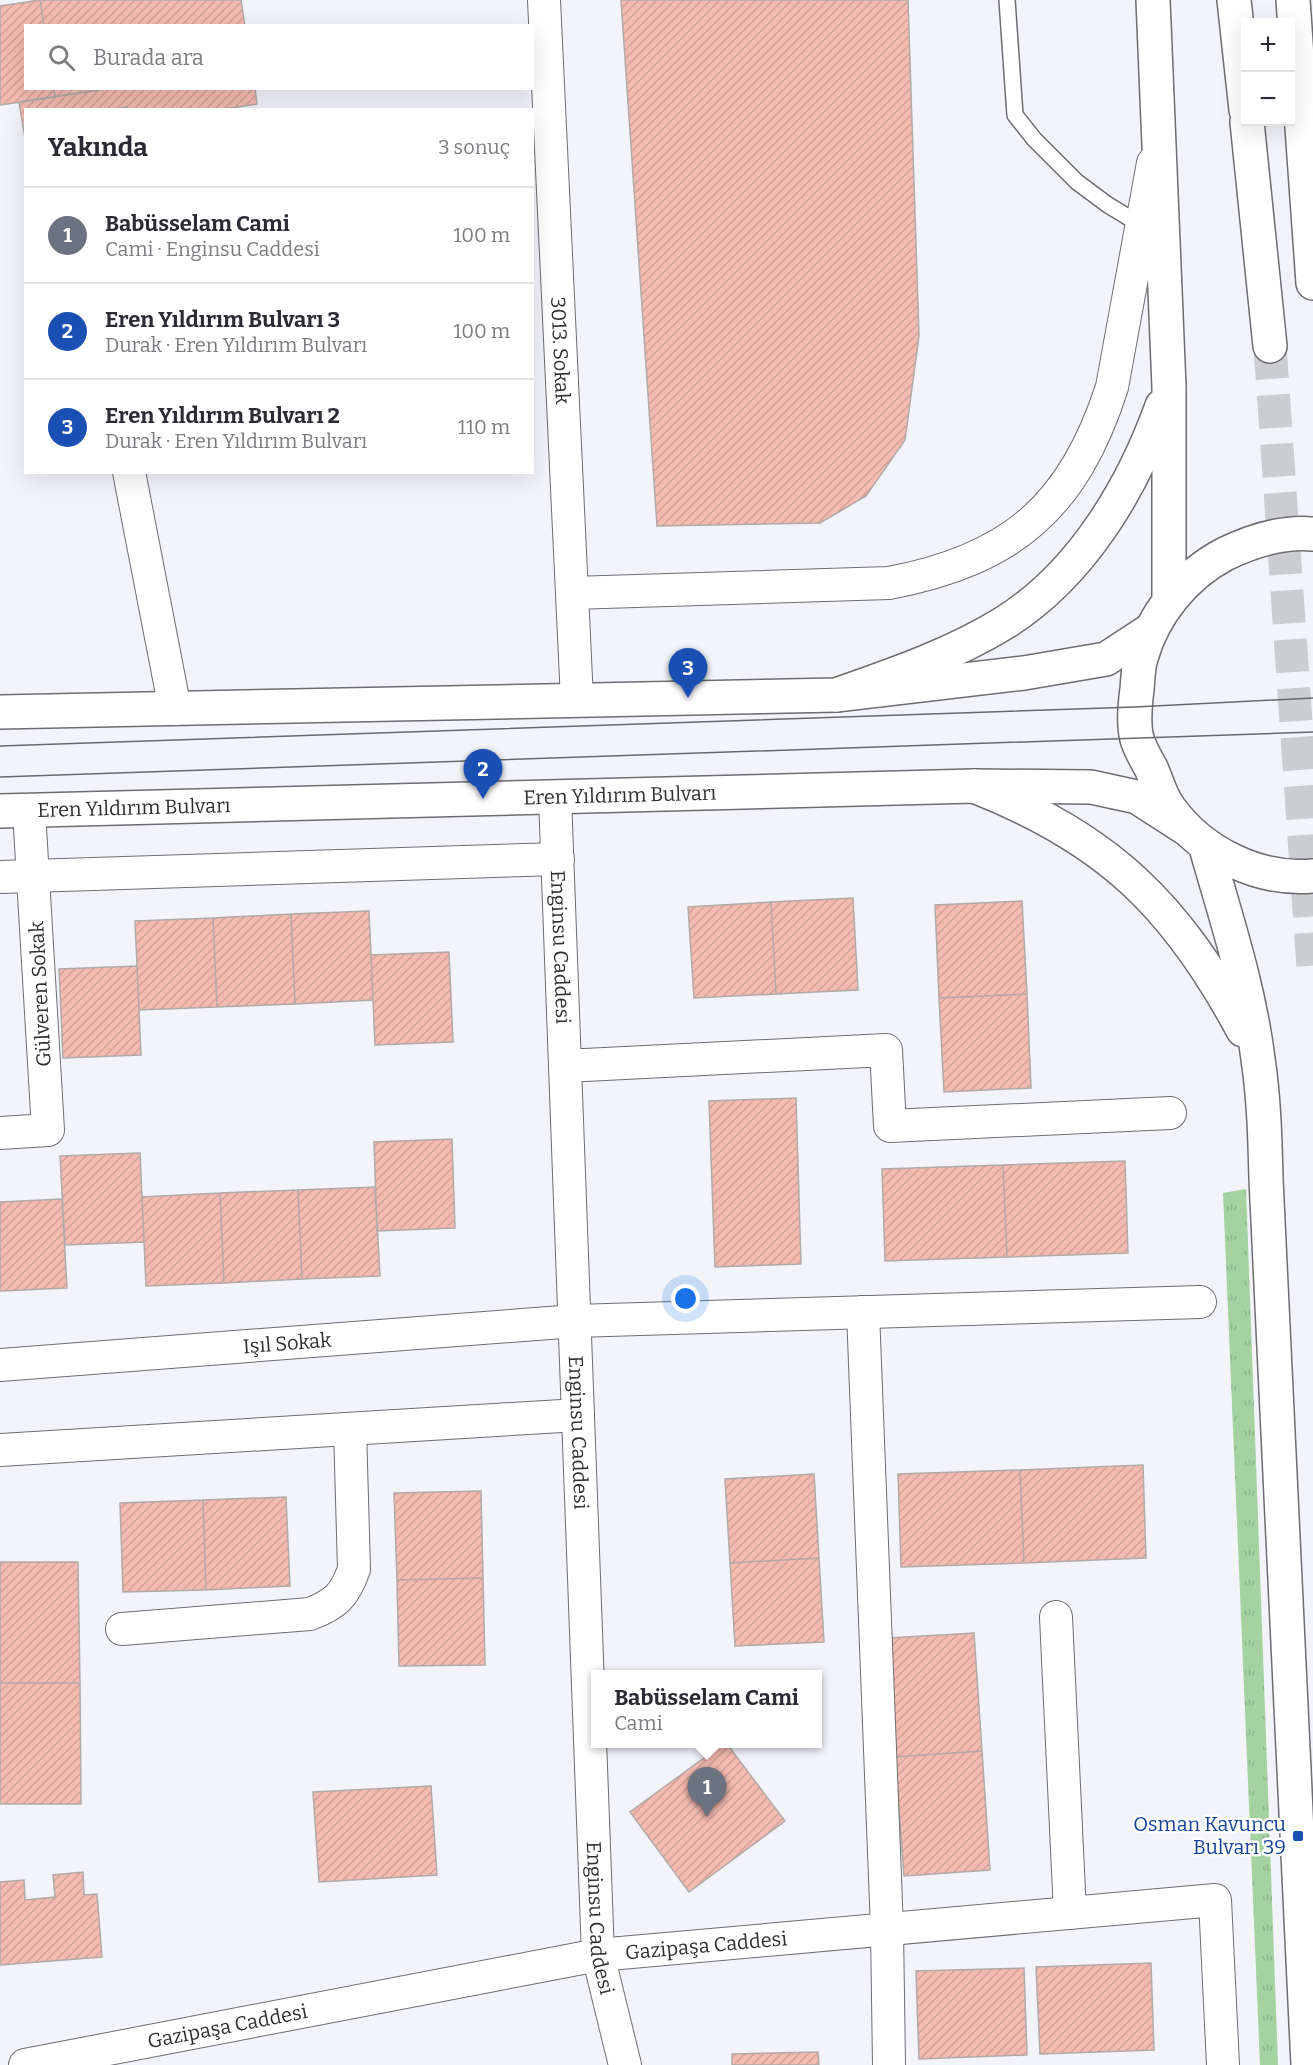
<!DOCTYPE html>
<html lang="tr">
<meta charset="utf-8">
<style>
body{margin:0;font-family:Bitter,serif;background:#f7f7f7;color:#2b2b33}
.controls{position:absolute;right:18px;top:18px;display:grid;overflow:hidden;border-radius:0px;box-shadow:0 6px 24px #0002}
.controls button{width:54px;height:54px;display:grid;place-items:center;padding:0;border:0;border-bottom:2px solid #e1e1e2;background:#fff;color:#2b2b33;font:30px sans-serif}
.you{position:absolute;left:686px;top:1299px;width:21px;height:21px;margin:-15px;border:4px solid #fff;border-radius:50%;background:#1a73e8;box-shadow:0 0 0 9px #1a73e833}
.badge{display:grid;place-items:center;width:39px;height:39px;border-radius:50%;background:#ac4db7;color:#fff;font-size:20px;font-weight:700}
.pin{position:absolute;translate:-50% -50px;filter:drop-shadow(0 2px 3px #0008)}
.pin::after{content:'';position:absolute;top:32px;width:21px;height:18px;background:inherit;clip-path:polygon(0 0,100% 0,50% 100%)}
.popup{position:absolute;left:591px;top:1670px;width:231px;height:78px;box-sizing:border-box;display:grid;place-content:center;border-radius:0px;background:#fff;filter:drop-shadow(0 2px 4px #0005);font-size:20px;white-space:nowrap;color:#7c7c81}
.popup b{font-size:22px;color:#2b2b33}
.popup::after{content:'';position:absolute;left:50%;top:100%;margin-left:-12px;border:12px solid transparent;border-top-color:#fff}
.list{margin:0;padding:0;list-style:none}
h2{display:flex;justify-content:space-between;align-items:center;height:78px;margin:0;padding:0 24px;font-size:26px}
h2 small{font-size:20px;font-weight:400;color:#7c7c81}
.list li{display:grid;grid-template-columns:39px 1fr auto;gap:18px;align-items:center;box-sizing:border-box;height:96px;padding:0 24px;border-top:2px solid #e1e1e2}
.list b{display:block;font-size:22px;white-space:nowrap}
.list p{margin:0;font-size:20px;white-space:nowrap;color:#7c7c81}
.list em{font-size:20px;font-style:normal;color:#7c7c81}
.icon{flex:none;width:33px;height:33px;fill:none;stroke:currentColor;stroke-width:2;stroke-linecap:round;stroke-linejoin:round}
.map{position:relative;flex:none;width:1313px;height:2065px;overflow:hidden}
.search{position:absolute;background:#fff;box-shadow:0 6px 24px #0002;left:24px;top:24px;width:510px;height:66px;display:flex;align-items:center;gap:15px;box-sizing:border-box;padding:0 21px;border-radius:0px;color:#7c7c81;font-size:22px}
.panel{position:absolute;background:#fff;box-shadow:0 6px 24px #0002;left:24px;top:108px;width:510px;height:366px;border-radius:0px}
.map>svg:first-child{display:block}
</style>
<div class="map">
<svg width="1313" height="2065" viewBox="0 0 1313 2065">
<defs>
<pattern id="park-tufts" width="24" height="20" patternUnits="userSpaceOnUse" patternTransform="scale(1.5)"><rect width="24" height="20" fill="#a4d3a1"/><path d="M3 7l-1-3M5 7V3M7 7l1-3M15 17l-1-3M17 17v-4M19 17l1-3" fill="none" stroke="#8eb58b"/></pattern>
<pattern id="building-hatch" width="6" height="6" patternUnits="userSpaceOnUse" patternTransform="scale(1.5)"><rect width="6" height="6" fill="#f5bbb1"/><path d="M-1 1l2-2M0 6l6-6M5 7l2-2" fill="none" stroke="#d2a199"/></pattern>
</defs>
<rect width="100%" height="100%" fill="#f3f4f9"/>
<path fill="url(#park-tufts)" d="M1246,1189L1278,2065H1260L1223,1193Z"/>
<path fill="url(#building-hatch)" stroke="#b0aaa9" stroke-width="1.5" d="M40,0H241L245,26H44Z
M40,0L44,26H26V88H54L55,97L0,105V6Z
M621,0H908L919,336L905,440L866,496L820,523L657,526Z
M54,88H112L55,97Z
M112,88H255L257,104L218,110H128L127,107L110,110H26V144L19,102Z
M853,898L858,990L776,994L771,902Z
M1022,901L1027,994L939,998L935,905Z
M771,902L776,994L694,998L688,907Z
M369,911L373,1000L295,1004L291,914Z
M291,914L295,1004L217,1007L213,918Z
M213,918L217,1007L139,1010L135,921Z
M449,952L453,1042L375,1045L371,955Z
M137,966L141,1055L63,1058L59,969Z
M1027,994L1031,1088L944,1092L939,998Z
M796,1098L801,1264L715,1267L709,1101Z
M452,1139L455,1228L377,1231L374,1142Z
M140,1153L144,1242L65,1245L60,1156Z
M1125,1161L1128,1253L1007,1257L1003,1165Z
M1003,1165L1007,1257L885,1261L882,1169Z
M375,1187L380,1276L302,1279L298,1190Z
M298,1190L302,1279L224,1283L220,1193Z
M220,1193L224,1283L146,1286L142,1197Z
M62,1199L67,1288L0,1291V1202Z
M1143,1465L1146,1558L1024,1563L1020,1470Z
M1020,1470L1024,1563L901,1567L898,1474Z
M814,1474L819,1558L730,1563L725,1479Z
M481,1491L483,1578L397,1580L394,1493Z
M286,1497L290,1586L206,1590L203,1500Z
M203,1500L206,1590L123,1592L120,1503Z
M819,1558L824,1642L735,1646L730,1563Z
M0,1562H78L80,1683H0Z
M483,1578L485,1665L399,1666L397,1580Z
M974,1633L982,1751L895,1757L888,1638Z
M0,1683H80L81,1804H0Z
M723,1744H727L785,1821L689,1892L630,1812Z
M982,1751L990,1870L904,1876L895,1757Z
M431,1786L437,1875L319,1882L313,1792Z
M83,1872L84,1895L97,1894L102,1957L0,1965V1882L24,1880L25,1900L55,1897L53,1875Z
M1151,1963L1154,2050L1040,2054L1036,1967Z
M1024,1968L1027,2055L919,2059L916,1971Z
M818,2052L819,2065H732V2054Z"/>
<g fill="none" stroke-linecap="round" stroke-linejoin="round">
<path stroke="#cccdd1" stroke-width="33" stroke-dasharray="33 16" stroke-linecap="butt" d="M1270,346L1313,968"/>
<g stroke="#6d6d72" stroke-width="18">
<path id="service" d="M1007,0L1015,115L1034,139L1077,182L1108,205L1141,225"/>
</g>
<g stroke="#6d6d72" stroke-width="34">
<g id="minor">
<path id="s1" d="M544,0L577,700"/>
<path d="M129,472L175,709"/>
<path d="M572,593L889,583C1012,560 1074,506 1112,387L1153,163"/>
<path id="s2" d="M555,797L598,1955L625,2065"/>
<path d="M0,877L558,859"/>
<path d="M565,1066L886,1050L890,1126L1170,1113"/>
<path d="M0,1133L48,1130L29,811"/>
<path d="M863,1312L887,1929L889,2065"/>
<path id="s3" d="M0,1365L575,1321L1200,1302"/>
<path d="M0,1450L578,1415"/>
<path d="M1056,1617L1070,1913"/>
<path d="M122,1629L310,1614C336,1604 345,1595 354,1569L350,1429"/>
<path id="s4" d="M25,2065L598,1955L1215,1900L1223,2065"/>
</g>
</g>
<g stroke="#6d6d72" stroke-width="36">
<g id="primary">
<path d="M0,712L836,695L1024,673L1106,659L1152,629"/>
<path id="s5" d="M0,811L974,786L1091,787L1137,797L1185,828"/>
</g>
</g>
<g stroke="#6d6d72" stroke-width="36">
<path id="trunk" d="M1153,0L1169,387V602
M1234,0L1246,110
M1293,0L1313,283
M1247,122L1270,346
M1313,534C1283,531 1252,541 1225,554C1185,575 1153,614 1141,658C1138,667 1138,679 1137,689C1135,705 1133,724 1137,739C1140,749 1146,759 1151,768C1157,781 1161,798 1170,809C1202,853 1259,881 1313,876
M836,695C893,675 952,655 1004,623C1081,575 1132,489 1162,406
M974,786C1107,838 1176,905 1243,1030
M1205,844C1225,915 1249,986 1258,1059C1264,1099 1265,1139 1266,1179L1308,2065"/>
</g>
<use href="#service" stroke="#fff" stroke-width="15"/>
<use href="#minor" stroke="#fff" stroke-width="32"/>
<use href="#primary" stroke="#fff" stroke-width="33"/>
<use href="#trunk" stroke="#fff" stroke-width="33"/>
<path stroke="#68696c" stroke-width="1.5" d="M0,746L1135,707L1313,698
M0,777L1313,732"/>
</g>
<rect fill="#1a4fb4" stroke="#fff" stroke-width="2" x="1292" y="1830" width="12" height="12" rx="3"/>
<g text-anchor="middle" stroke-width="5" stroke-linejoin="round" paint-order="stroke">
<g font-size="20" fill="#2f2f31" stroke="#fff">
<text dy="7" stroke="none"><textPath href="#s1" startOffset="351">3013. Sokak</textPath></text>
<text dy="7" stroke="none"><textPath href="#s5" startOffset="620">Eren Yıldırım Bulvarı</textPath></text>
<text dy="7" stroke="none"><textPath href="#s5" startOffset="134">Eren Yıldırım Bulvarı</textPath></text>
<text dy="7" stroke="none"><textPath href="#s2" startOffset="150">Enginsu Caddesi</textPath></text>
<text transform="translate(40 994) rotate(-93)" y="7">Gülveren Sokak</text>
<text dy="7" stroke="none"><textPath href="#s3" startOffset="288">Işıl Sokak</textPath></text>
<text dy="7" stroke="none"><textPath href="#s2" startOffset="636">Enginsu Caddesi</textPath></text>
<text dy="7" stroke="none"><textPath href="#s2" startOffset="1122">Enginsu Caddesi</textPath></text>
<text dy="7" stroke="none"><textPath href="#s4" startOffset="692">Gazipaşa Caddesi</textPath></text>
<text dy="7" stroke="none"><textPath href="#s4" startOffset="206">Gazipaşa Caddesi</textPath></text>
</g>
<g font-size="20" fill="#164399" stroke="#fff" text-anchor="end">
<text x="1286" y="1831">Osman Kavuncu<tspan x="1286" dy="23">Bulvarı 39</tspan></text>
</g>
</g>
</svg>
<div class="controls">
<button>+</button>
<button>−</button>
</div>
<div class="you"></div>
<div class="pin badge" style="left:707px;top:1817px;background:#6b7280">1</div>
<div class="popup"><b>Babüsselam Cami</b>Cami</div>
<div class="pin badge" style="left:483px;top:799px;background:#1a4fb4">2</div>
<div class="pin badge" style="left:688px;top:698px;background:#1a4fb4">3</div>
<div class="search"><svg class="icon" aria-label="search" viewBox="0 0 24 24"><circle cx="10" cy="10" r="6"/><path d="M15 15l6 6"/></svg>Burada ara</div>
<section class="panel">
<h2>Yakında<small>3 sonuç</small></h2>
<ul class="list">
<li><span class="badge" style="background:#6b7280">1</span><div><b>Babüsselam Cami</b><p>Cami · Enginsu Caddesi</p></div><em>100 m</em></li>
<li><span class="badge" style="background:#1a4fb4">2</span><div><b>Eren Yıldırım Bulvarı 3</b><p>Durak · Eren Yıldırım Bulvarı</p></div><em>100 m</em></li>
<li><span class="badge" style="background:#1a4fb4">3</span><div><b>Eren Yıldırım Bulvarı 2</b><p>Durak · Eren Yıldırım Bulvarı</p></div><em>110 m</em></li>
</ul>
</section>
</div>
